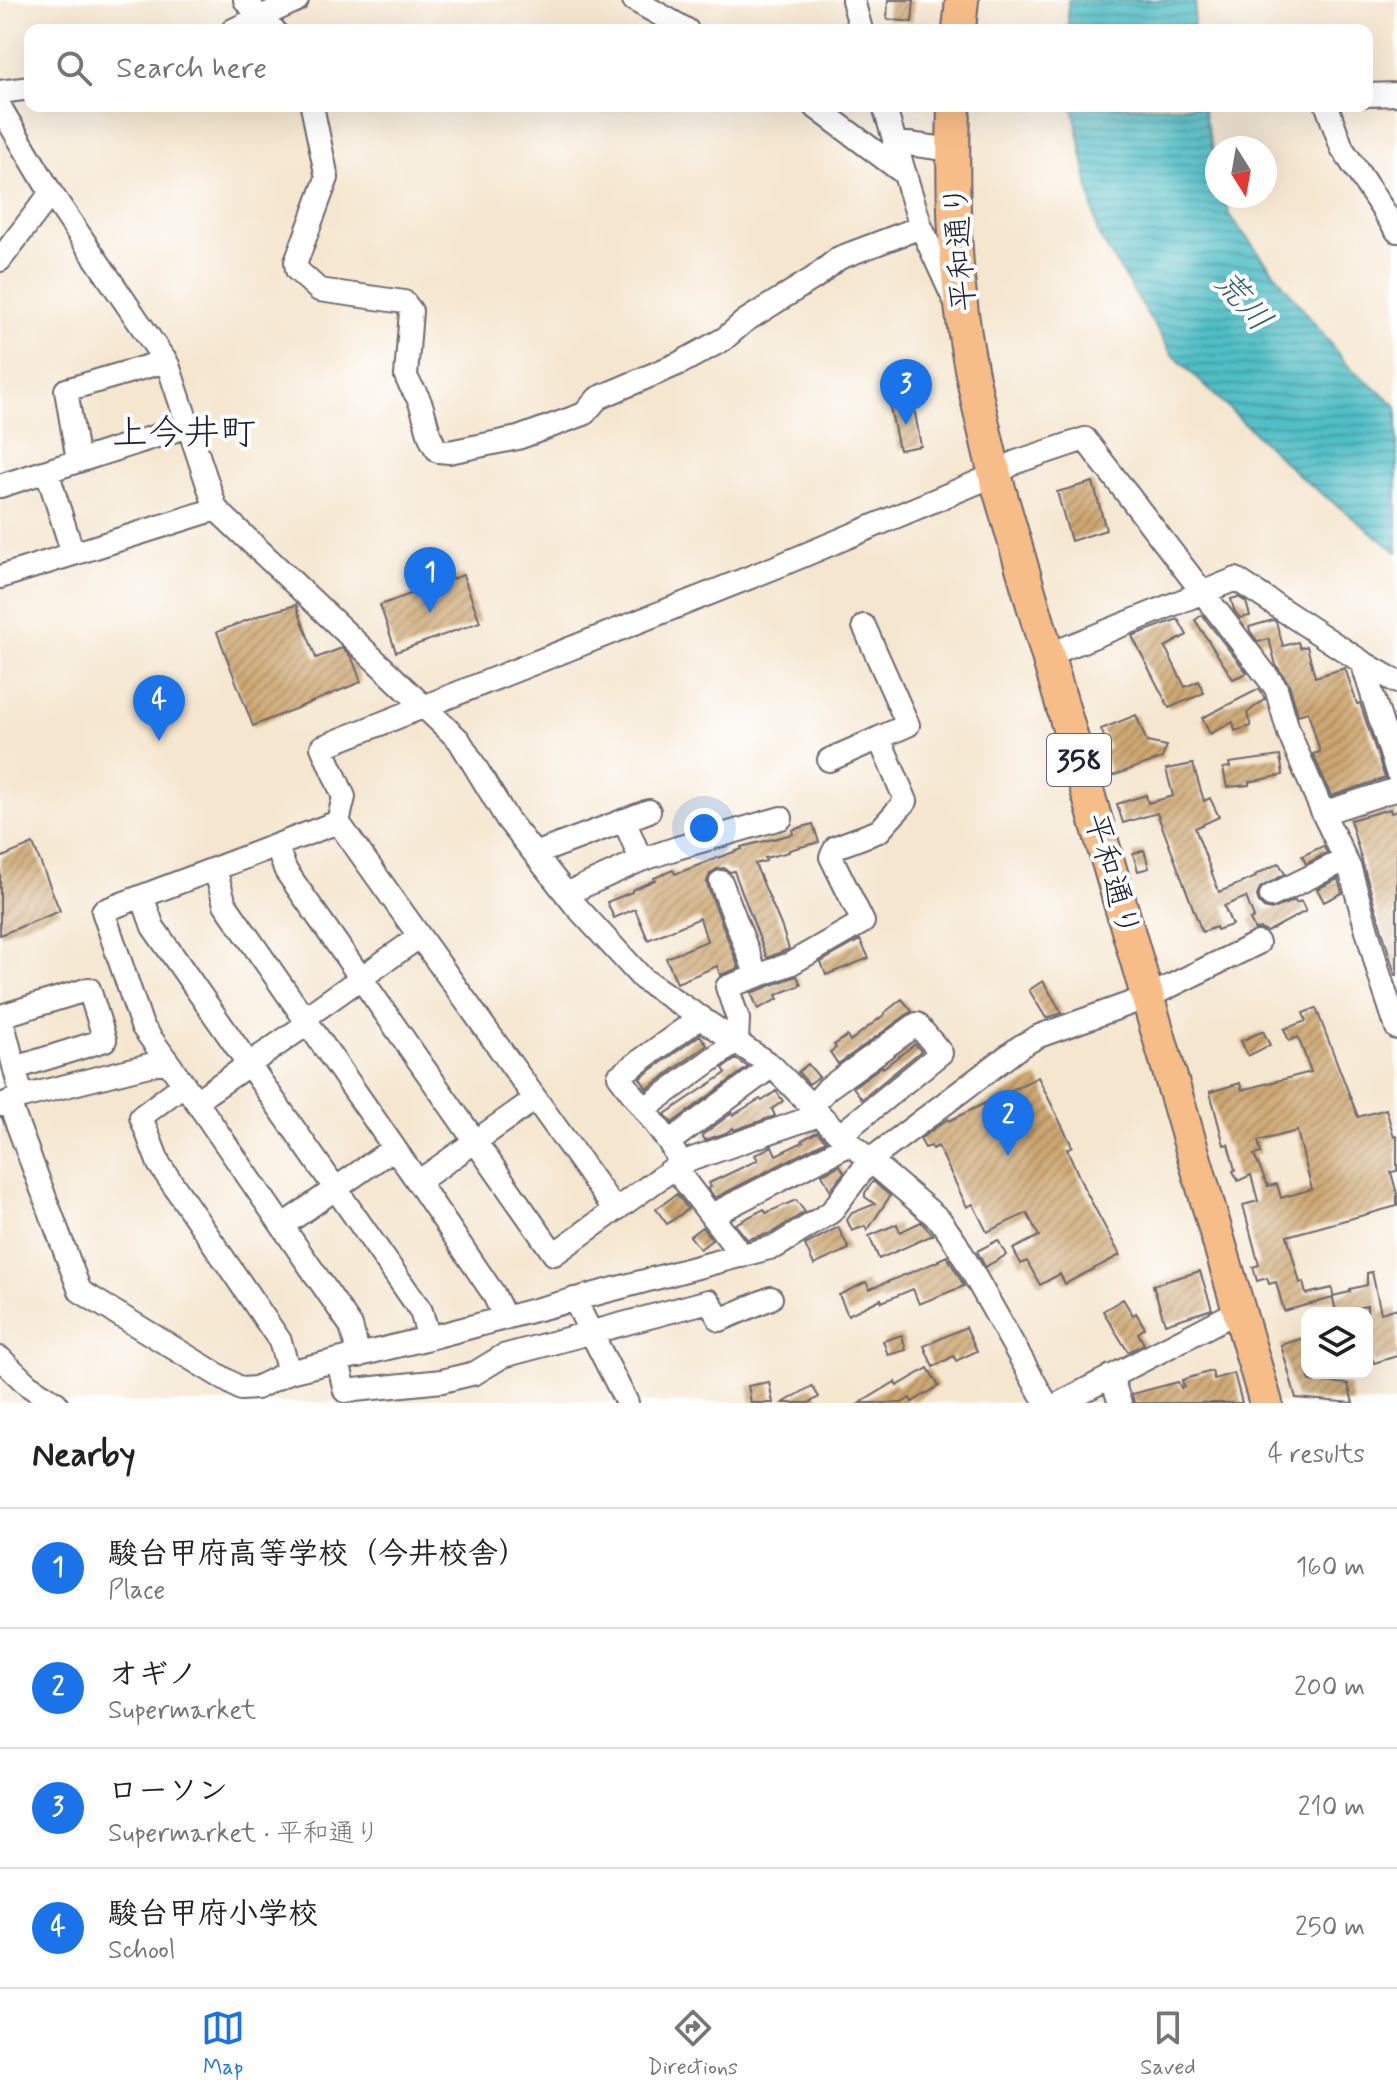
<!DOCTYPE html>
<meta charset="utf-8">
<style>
body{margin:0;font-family:Mynerve,"Klee One",sans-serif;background:#f2f2f2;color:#222}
.controls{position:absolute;right:24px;bottom:24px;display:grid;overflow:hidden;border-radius:16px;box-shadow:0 8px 32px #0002}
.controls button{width:72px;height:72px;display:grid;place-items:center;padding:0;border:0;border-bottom:2px solid #e0e0e0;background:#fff;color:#222;font:40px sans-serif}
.compass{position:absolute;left:1205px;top:136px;width:72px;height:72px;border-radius:50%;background:#fff;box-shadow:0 8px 32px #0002;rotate:169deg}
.you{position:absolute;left:704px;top:828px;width:28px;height:28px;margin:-20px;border:6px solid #fff;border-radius:50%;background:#1a73e8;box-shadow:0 0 0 12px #1a73e833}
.badge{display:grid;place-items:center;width:52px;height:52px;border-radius:50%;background:#1a73e8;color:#fff;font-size:26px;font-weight:700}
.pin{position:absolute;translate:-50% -66px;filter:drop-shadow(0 2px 4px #0008)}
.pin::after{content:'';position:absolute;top:42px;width:28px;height:24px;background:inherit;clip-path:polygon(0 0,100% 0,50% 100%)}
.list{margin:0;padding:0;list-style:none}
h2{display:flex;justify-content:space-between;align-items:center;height:104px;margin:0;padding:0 32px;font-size:34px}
h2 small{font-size:26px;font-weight:400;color:#767676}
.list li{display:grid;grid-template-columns:52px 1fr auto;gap:24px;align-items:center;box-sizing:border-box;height:120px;padding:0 32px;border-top:2px solid #e0e0e0}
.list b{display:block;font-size:30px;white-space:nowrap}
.list p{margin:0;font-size:26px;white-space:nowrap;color:#767676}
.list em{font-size:26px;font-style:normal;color:#767676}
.icon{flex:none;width:44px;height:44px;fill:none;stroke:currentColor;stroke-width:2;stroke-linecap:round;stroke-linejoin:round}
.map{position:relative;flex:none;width:1397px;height:1403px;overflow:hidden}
.search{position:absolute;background:#fff;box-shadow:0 8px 32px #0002;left:24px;right:24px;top:24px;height:88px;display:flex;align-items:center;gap:20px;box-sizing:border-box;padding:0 28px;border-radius:16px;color:#767676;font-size:30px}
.sheet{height:584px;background:#fff}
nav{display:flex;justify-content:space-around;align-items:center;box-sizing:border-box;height:112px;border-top:2px solid #e0e0e0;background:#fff;font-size:22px;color:#767676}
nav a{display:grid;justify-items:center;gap:4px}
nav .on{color:#1a73e8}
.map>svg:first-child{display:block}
</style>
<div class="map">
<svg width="1397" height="1403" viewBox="0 0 1397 1403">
<defs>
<pattern id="water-rules" width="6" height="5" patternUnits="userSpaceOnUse" patternTransform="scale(2)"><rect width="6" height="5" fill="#50bec5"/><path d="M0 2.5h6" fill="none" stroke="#429aa1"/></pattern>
<pattern id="building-hatch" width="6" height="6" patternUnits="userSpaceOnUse" patternTransform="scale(2)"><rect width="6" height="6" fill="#cea772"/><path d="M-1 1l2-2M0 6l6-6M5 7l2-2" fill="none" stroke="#a7885f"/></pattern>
</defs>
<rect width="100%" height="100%" fill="#fff"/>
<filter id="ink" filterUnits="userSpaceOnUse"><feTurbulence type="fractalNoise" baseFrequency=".0125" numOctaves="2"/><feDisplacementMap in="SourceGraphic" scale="16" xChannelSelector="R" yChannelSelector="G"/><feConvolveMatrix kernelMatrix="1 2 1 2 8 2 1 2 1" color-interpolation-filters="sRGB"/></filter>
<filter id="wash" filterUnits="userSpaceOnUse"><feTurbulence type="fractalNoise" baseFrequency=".006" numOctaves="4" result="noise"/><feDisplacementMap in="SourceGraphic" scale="32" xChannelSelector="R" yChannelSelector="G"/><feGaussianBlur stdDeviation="1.8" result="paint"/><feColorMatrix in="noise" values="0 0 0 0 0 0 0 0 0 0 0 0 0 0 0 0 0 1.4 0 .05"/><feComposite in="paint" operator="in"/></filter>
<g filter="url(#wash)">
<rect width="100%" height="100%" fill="#f5e6cf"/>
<path fill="url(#water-rules)" stroke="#397080" stroke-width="2" d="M1068,0H1196L1193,30H1068Z
M1073,106H1202L1217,166V196H1225L1229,215L1347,365L1397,406V552L1299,476L1172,354L1098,234Z"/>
<g id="blocks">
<path fill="url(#building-hatch)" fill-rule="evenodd" d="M888,0H914L912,22L887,19Z
M913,402L921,446L899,450L890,407Z
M1093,482L1106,530L1071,541L1057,492Z
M463,575L480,622L396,652L380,605Z
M1238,597L1246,602L1250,616L1240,618L1234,610L1231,599Z
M296,605L316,658L342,648L352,658L361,682L253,726L217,632L263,614Z
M1202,615L1247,673L1233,679L1195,620Z
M1178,619L1187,635L1165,647L1185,687L1199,681L1204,693L1169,708L1132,636Z
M1273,620L1276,622L1283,646L1298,642L1300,648L1307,646L1315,677L1345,668L1357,704L1360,703L1385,778L1331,796L1313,754L1320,752L1308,712L1298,715L1289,684L1276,665L1269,639L1258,642L1250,631L1249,627Z
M1259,689L1265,699L1247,713L1251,726L1235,731L1233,722L1210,734L1202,718Z
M1136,715L1147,742L1167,746L1162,758L1112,776L1103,751L1109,749L1101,729Z
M1280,756L1283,775L1249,782V785L1227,787L1223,768L1230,767L1229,763Z
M1193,764L1204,801L1210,798L1219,817L1195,828L1219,892L1256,877L1255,875L1279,863L1285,874L1260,888L1257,896L1259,903L1264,908L1271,910L1295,900L1296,903L1301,901L1306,911L1267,932L1260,929L1255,930L1250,920L1254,918L1246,897L1224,906L1232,925L1217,930L1216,927L1202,932L1157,813L1123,823L1117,804L1146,795L1148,803L1173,796L1166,769Z
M1390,809L1391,813L1397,811V975H1395L1350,820Z
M813,824L819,842L789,850V852L765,858L766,861L755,864L781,925L789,949L784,951L767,958L734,871L730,872L724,868L717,869L710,874L707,881L708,887L739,968L720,975L717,966L677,983L666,958L707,941L700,918L648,940L635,909L614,918L607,902L632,892V890L655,880L654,878L673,870L675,874L742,849L741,847L793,834L792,830Z
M33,844L60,911L0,935V858Z
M1323,846L1327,853L1306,864L1302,856Z
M1144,850L1149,868L1138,871L1133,854Z
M1338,879L1342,893L1324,902L1317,889Z
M860,940L869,958L826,975L821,962Z
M797,976L801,985L776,995L778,999L758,1009L751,993Z
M1043,981L1062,1013L1046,1018L1029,990Z
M902,999L912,1011L838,1064L830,1052L836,1048L834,1045L847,1036L850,1041L885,1014L884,1013Z
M1316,1008L1358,1117L1386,1109L1394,1137L1397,1136V1171L1391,1172L1397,1194V1206L1287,1236L1300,1283L1303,1282L1306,1294L1332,1288L1333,1296L1350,1292V1289L1367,1285V1273L1372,1272L1381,1313L1397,1308V1356L1374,1363L1371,1355L1367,1356V1306L1336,1312L1333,1298L1284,1311L1276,1282L1269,1284L1267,1278L1257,1281L1253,1267L1259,1265L1243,1205L1258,1201L1251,1175L1238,1181L1233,1171L1235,1170L1228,1144L1224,1145L1210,1092L1240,1083L1242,1090L1311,1072L1298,1037L1289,1041L1284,1029L1306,1021L1303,1013ZM1297,1131L1312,1189L1281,1198L1277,1184L1268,1186L1254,1155L1261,1153L1258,1141Z
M1263,1031L1270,1045L1248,1056L1241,1041Z
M700,1035L707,1045L647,1089L640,1078Z
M915,1044L921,1051L862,1099L853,1087L882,1066L883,1068Z
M736,1059L748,1067L672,1123L665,1114L726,1073L723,1068Z
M808,1064L819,1077L809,1084L798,1072Z
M1038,1077L1072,1146L1067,1149L1083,1186L1120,1255L1065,1284L1060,1274L1040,1285L1027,1261L1021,1264L1013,1249L1039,1236L1027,1213L987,1232L973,1204L967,1207L938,1146L932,1149L931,1146L925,1148L920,1139L948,1119L949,1121Z
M776,1091L783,1101L772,1109L775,1116L734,1130L733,1128L726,1133L705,1140L702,1135L732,1113L733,1115L760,1099L762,1101Z
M817,1132L826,1141L715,1198L708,1188L711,1187L709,1183L758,1160L755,1155L772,1146L776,1155L803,1142L802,1140Z
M840,1165L844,1172L830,1190L822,1174Z
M873,1181L890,1196L867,1231L865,1226L852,1231L847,1220L852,1213L875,1204L865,1197V1193Z
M677,1194L688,1209L667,1224L656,1209Z
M796,1200L805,1212L771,1233L747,1239L735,1224L764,1209L766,1213Z
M921,1222L933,1235L879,1259L869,1236L897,1224L900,1232Z
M702,1227L712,1240L700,1249L690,1236Z
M838,1227L849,1249L814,1265L805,1245Z
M998,1240L1006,1255L985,1267L977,1251Z
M947,1256L964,1286L919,1304L913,1289L882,1302L881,1299L848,1315L839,1295L866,1282L870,1289L939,1261L938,1260Z
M1200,1271L1212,1309L1165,1324L1153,1285Z
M1123,1299L1133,1315L1136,1313L1145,1328L1138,1333L1144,1344L1128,1352L1103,1311Z
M966,1327L977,1351L956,1361L954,1356L933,1367L924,1346Z
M902,1335L906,1350L888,1355L883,1341Z
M1307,1337V1373L1310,1381L1348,1384L1353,1403L1296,1398L1281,1345Z
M928,1368L939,1386L912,1402L910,1398L902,1403H860L895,1382L897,1386Z
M1212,1371L1214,1379L1234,1373L1242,1403H1134L1132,1394L1178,1382L1181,1388L1184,1387L1182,1380Z
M769,1382L773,1403H751L748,1386Z
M812,1386L819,1397L809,1403H783Z"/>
</g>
</g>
<g filter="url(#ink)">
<use href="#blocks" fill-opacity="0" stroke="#6c676f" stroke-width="2"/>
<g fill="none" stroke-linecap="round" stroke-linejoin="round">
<g stroke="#6c676f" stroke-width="26">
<path id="minor" d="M245,0L260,17L274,30
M634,0L687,30
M853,0L861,30
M233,30L297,0
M0,92L30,88
M1367,95L1397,94
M312,106L327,178L296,262L297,270L319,290L404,302L411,311L406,376C409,385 415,391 419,400C427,417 426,436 438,451L449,452L518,438L584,414L598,398L680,363L724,339L745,321L814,278L839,258L921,227
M814,106L905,174
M884,106L921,227L953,297
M1327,106L1342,148L1397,231
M0,107L51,193L168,365L216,509L459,740L507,819L575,905L643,979L772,1066L840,1135L940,1220L956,1243L1046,1403
M894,142L953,150
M0,260L51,193
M78,461L66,390L166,361
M47,471L73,554
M0,486L188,426
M0,577L216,509
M864,626L908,725L879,738
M1048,655L1236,579L1362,662L1397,682
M1362,662L1397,772
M1323,813L1397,789
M624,820L641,860
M338,822L344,797L322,747L776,567L995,475L1016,462L1085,439L1276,688L1289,733L1323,813L1350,869L1380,977L1397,1028
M338,822L103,911L142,1026L196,1101L351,1326L359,1356
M338,822L615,1210
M276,846L286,871L554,1254L681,1163L819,1115
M535,854L649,811
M215,869L225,904L418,1182L493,1293L505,1318
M721,882L757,976
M566,894L641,860L677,848L781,818
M142,896L153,927L421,1311L429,1338
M1271,896L1345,860
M303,1019L419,937
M183,1085L141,1117L159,1164L280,1341L289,1372
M22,1097L165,1061
M196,1101L307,1024
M9,1102L80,1291L241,1389L256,1388L289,1372L429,1338L777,1246L831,1212L870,1160L1021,1046L1039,1036L1148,997L1258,943
M1,1105L22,1097L1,1016L89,989L105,1040L15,1068
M811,1107L828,1088L917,1024L941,1053L840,1135
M644,1109L619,1076L701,1017
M669,1142L644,1109L737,1041L738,1019L727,987L790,964L863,922L831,857L836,847L879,831L906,801L879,738L829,760
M676,1155L669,1142L772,1066
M674,1167L742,1256
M418,1182L535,1099
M712,1215L850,1144
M282,1226L394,1148
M574,1299L627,1403
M0,1358L28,1385L56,1403
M338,1361L345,1391L442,1381L475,1373L503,1356L709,1301L720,1320L771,1298
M1111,1376L1120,1403
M1060,1403L1238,1311"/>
</g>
<g stroke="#6c676f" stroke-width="36">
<path id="highway" d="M959,30L962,0
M954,106C952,175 953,245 962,313C969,368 982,421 995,475L1266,1403"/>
</g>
<use href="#minor" stroke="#fff" stroke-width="22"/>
<use href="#highway" stroke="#f7bd88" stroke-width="32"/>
</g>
</g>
<g text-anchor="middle" stroke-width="8" stroke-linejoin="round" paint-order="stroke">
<rect fill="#fff" stroke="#646476" stroke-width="2" x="1047" y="734" width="64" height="52" rx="6"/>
<g font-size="30" font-weight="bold" fill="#22223b">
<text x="1079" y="770">358</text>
</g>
<g font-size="32" fill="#22223b" stroke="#fff">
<text transform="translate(959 248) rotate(-94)" y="11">平和通り</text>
<text transform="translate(1113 875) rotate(74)" y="11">平和通り</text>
</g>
<g font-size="34" font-style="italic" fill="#346072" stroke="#fff">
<text transform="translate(1244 300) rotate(49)" y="12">荒川</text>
</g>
<g font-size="36" fill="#22223b" stroke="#fff">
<text x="184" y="444">上今井町</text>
</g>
</g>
</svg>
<div class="controls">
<button><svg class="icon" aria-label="layers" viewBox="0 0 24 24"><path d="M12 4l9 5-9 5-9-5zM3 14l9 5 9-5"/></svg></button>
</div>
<svg class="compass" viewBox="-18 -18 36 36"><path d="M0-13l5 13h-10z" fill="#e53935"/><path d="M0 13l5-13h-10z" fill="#767676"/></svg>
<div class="you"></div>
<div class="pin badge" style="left:430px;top:613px">1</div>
<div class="pin badge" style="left:1008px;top:1156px">2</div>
<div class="pin badge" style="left:906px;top:425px">3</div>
<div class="pin badge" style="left:159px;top:741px">4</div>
<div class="search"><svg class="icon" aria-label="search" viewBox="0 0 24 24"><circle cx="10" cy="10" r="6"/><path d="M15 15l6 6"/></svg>Search here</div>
</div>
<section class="sheet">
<h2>Nearby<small>4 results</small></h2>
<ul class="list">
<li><span class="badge">1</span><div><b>駿台甲府高等学校（今井校舎）</b><p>Place</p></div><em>160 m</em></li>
<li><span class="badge">2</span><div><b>オギノ</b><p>Supermarket</p></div><em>200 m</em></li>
<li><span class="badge">3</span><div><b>ローソン</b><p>Supermarket · 平和通り</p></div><em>210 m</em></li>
<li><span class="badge">4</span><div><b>駿台甲府小学校</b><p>School</p></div><em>250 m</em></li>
</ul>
</section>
<nav>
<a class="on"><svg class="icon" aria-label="map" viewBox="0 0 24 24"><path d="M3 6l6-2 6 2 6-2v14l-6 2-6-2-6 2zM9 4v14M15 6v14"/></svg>Map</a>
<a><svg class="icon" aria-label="directions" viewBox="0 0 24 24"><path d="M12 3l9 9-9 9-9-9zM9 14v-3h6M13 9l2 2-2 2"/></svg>Directions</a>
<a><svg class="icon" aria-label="saved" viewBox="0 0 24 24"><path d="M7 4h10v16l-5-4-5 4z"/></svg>Saved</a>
</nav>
